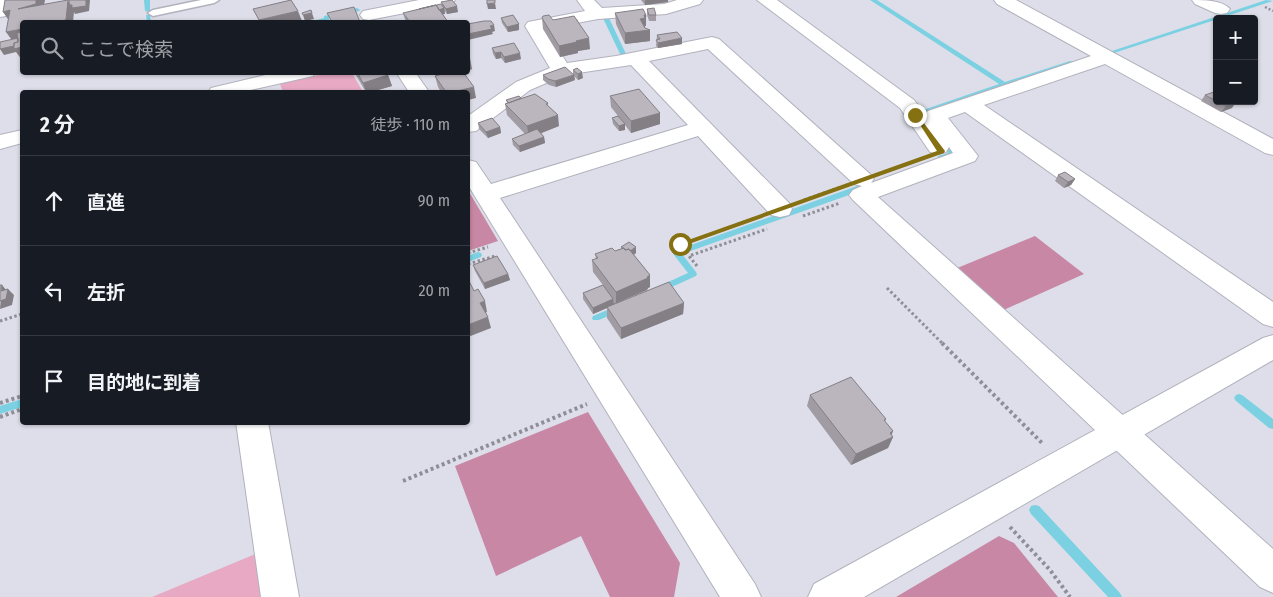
<!DOCTYPE html>
<html lang="ja">
<meta charset="utf-8">
<style>
body{margin:0;font-family:"Fira Sans Condensed","Noto Sans JP",sans-serif;background:#242831;color:#f1f3f6}
.controls{position:absolute;right:15px;top:15px;display:grid;overflow:hidden;border-radius:5px;box-shadow:0 1px 4px #0004}
.controls button{width:45px;height:45px;display:grid;place-items:center;padding:0;border:0;border-bottom:1px solid #363941;background:#171b24;color:#f1f3f6;font:25px sans-serif}
.stop{position:absolute;width:15px;height:15px;margin:-11px;border:4px solid #857111;border-radius:50%;background:#fff}
.stop.end{background:#857111;border-color:#fff;box-shadow:0 1px 5px #0008}
.list{margin:0;padding:0;list-style:none}
h2{display:flex;justify-content:space-between;align-items:center;height:65px;margin:0;padding:0 20px;font-size:21px}
h2 small{font-size:16px;font-weight:400;color:#9ea1a6}
.list li{display:grid;grid-template-columns:32px 1fr auto;gap:15px;align-items:center;box-sizing:border-box;height:90px;padding:0 20px;border-top:1px solid #363941}
.list b{display:block;font-size:19px;white-space:nowrap}
.list em{font-size:16px;font-style:normal;color:#9ea1a6}
.icon{flex:none;width:28px;height:28px;fill:none;stroke:currentColor;stroke-width:2;stroke-linecap:round;stroke-linejoin:round}
.map{position:relative;flex:none;width:1273px;height:597px;overflow:hidden}
.search{position:absolute;background:#171b24;box-shadow:0 1px 4px #0004;left:20px;top:20px;width:450px;height:55px;display:flex;align-items:center;gap:12px;box-sizing:border-box;padding:0 18px;border-radius:5px;color:#9ea1a6;font-size:19px}
.panel{position:absolute;background:#171b24;box-shadow:0 1px 4px #0004;left:20px;top:90px;width:450px;height:335px;border-radius:5px}
.map>svg:first-child{display:block}
</style>
<div class="map">
<svg width="1273" height="597" viewBox="0 0 1273 597">
<rect width="100%" height="100%" fill="#dddee9"/>
<path fill="#e8a9c4" d="M327,73H352L363,92H283L280,84Z
M260,552L271,597H152Z"/>
<path fill="#c887a4" d="M468,190L498,241L468,251Z
M1035,236L1084,274L997,313L950,271Z
M588,412L680,563L674,597H610L581,536L496,576L455,466Z
M999,536L1014,543L1058,597H896Z"/>
<g fill="none" stroke-linecap="round" stroke-linejoin="round">
<path fill="#7bd1e2" fill-rule="evenodd" d="M144,0H150V12L145,11Z
M870,0H877L1005,82L1070,61L1075,62L1007,86L927,112H923V110L999,84Z
M1266,0L1273,1L1114,53L1109,52Z
M357,8L360,10L359,11L329,18V20L318,22H309L324,18V16Z
M146,15H150L151,22H147Z
M603,15L608,16L627,56L626,57L621,56L602,16Z
M943,137L945,138L956,154L941,160H938V156L948,153L940,139Z
M860,185H866L867,187L866,189L682,254L696,272L697,274L696,276L663,291L660,292L656,289L657,287L688,273L674,255L673,253L674,251Z
M478,252L481,253L482,255L481,257L468,262V256Z
M617,306L620,307L621,309L620,311L599,320H593L592,318L593,316Z
M1239,394L1242,395L1273,419V429L1269,428L1236,401L1234,398L1236,395Z
M22,399V407L0,414V406Z
M1035,505L1039,506L1120,593L1122,597H1108L1031,514L1029,510L1031,506Z"/>
<g stroke="#b1b2bd" stroke-width="3">
<path id="lane" d="M201,0H219L214,3L153,16L148,13L153,10Z"/>
</g>
<g stroke="#b1b2bd" stroke-width="2">
<path id="street" d="M0,0H12L6,16L0,17Z
M419,0H455L452,4L446,5L369,20L363,19L360,15L363,11Z
M577,0H594L602,8L664,4L677,0H703L700,4L666,14L598,19L545,29L567,63L616,56L712,37L719,39L870,174L874,179L871,183L953,153L949,147L946,152L938,154L930,152L900,108L757,0H777L914,100L925,114L928,111L1091,56L997,4L994,0H1016L1273,139V155L1265,153L1105,64L984,105L1273,302V327L1263,324L965,112L948,118L978,156L975,161L878,197L1273,549V593L1260,587L853,200L849,195L853,190L862,186L854,184L708,49L649,61L789,203L792,209L789,215L780,217L771,215L698,136L500,198L755,584L761,597H720L468,185V160L476,162L491,184L688,125L631,65L565,75L530,90L476,131L468,132V116L516,82L550,68L525,26L528,22L585,11Z
M1192,0C1205,0 1222,0 1230,9L1227,13L1221,14L1215,13L1195,4Z
M278,72H315L313,76L242,92H208L211,88Z
M396,72H415L429,92H409Z
M22,130V143L0,149V135Z
M236,422H268L299,597H261Z"/>
</g>
<g stroke="#b1b2bd" stroke-width="2">
<path id="secondary" d="M1273,335V360L864,597H808L814,584L1263,338Z"/>
</g>
<path stroke="#8e8e96" stroke-width="2.5" stroke-dasharray="2 2" stroke-linecap="butt" d="M1265,7L1273,11"/>
<path stroke="#8e8e96" stroke-width="3" stroke-dasharray="2.5 2.5" stroke-linecap="butt" d="M804,200L838,188
M803,216L840,203
M681,245L755,218
M468,253L488,247
M468,264L495,256
M697,266L689,256L767,229
M887,288L943,344
M0,321L22,314"/>
<path stroke="#8e8e96" stroke-width="4" stroke-dasharray="3 3" stroke-linecap="butt" d="M942,343L1043,444
M0,403L22,396
M0,417L22,409
M403,481L587,404
M1010,527L1050,570L1070,597"/>
<use href="#lane" fill="#fff" fill-rule="evenodd"/>
<use href="#street" fill="#fff" fill-rule="evenodd"/>
<use href="#secondary" fill="#fff" fill-rule="evenodd"/>
</g>
<path fill="#a19ca3" d="M641,0H668V2L645,5Z
M441,2L458,12L447,14L445,11V14H442L448,22H406L403,13L442,5Z
M647,9L656,15V21H649L647,14Z
M615,13L646,26H645V28L650,30V41L625,44L616,24Z
M501,18L519,24V30L508,32L502,23Z
M542,18L553,20L577,19L590,49L578,51V53L560,57L543,29Z
M657,35L682,38V44L658,48L656,46Z
M492,48L521,59L505,63L501,58L496,59L493,54Z
M573,70L583,78L578,80L574,76L575,80L556,87L549,85L543,80V75L573,74Z
M354,72H387L392,86L371,92H366Z
M435,72H463L476,98L468,92H441L438,87L435,76L440,75L438,73L436,74Z
M1205,95L1232,108L1221,112L1201,101Z
M610,96L660,113V124L631,133L625,125V130L619,131L613,124L612,118L618,116L611,107Z
M521,98L548,103V106L559,126L541,133L544,137L545,143L520,152L513,145L512,139L525,134L507,115L505,104L507,103L506,100Z
M478,123L500,127L501,133L488,138L479,129Z
M1058,175L1075,179L1071,185L1064,188L1055,181Z
M621,247L636,253L634,255L650,275V287L648,288L647,290L623,300L684,303L683,314L621,339L607,318V308L593,314L583,299V293L603,285L593,272L592,260L596,259L595,254L615,251L621,249Z
M473,265L508,274L510,280L485,289L475,271Z
M810,395L886,419L885,422L893,431L891,435L893,437L888,448L851,465L807,406Z"/>
<path fill="#837f85" d="M36,0H45L42,15L18,9Z
M68,0L70,5L86,0H90L89,11L75,14L74,12L73,22H55Z
M645,0H668V2L645,5Z
M495,3L496,9H488L487,4Z
M457,6L458,12L447,14L446,9Z
M444,8L445,14L410,22L408,19Z
M10,10V22L3,12Z
M298,11L302,21L297,22H260L259,20Z
M312,13L314,19L305,21L303,15Z
M644,15H646V26H645V29L640,19Z
M519,24V30L508,32L507,27Z
M494,25L495,31L492,32L493,34L468,40V34Z
M22,29V60L16,52L4,55L0,49L14,43L6,32Z
M650,30V41L625,44V33Z
M589,38L590,49L578,51V53L560,57L559,46L576,41Z
M682,38V44L658,48V43Z
M468,46L469,56L468,57Z
M501,52V58L496,59L495,53Z
M520,53L521,59L505,63L504,57Z
M470,58L472,69L468,71V59Z
M582,72L583,78L578,80V74Z
M388,75L392,86L371,92H366L363,83Z
M574,75L575,80L556,87L555,81Z
M474,87L476,98L468,100V92H453Z
M1236,102L1232,108L1221,112L1226,106Z
M660,113V124L631,133V121Z
M558,115L559,126L529,138L527,126Z
M625,124V130L619,131V126Z
M500,127L501,133L488,138L486,132Z
M544,137L545,143L520,152L519,146Z
M1075,179L1071,185L1064,188L1068,182Z
M636,247V253L628,258V252Z
M508,274L510,280L485,289L484,283Z
M650,275V287L648,288L647,290L616,303V292Z
M2,285L7,291L8,289L14,295L12,305L0,309Z
M613,299L614,305L593,314V308Z
M485,301L487,312L483,314L480,303Z
M684,303L683,314L621,339V328Z
M488,317L491,328L468,337V325Z
M893,431L890,439L893,437L888,448L851,465L856,454L890,433Z"/>
<path fill="#bbb5be" stroke="#837f85" d="M5,0H36V4L18,9L68,0L66,20L55,22H22V29L6,32L10,10L3,12Z
M69,0H86V6L72,8V5H70L69,2Z
M291,0L298,11L259,20L253,9Z
M452,0L457,6L446,9L441,2Z
M487,0H495V3L487,4Z
M441,4L444,8L439,10L436,5L419,9Z
M436,5L448,22H410L403,13Z
M354,7L360,22H332L327,13Z
M654,8L656,15H649L647,9Z
M643,9L646,15H644L645,18L640,19L645,28L650,30L625,33L615,13Z
M311,10L312,13L303,15L302,13Z
M513,15L519,24L507,27L501,18Z
M549,15L553,20L574,16L589,38L576,41L577,42L559,46L542,18L543,16Z
M484,21H491L494,25L490,26L492,29L468,34V24Z
M22,32V47L14,49V43L18,42L17,33Z
M677,32L682,38L658,43L656,40L660,39L657,35Z
M18,38V42L14,43V46L0,49V42Z
M514,43L520,53L504,57L501,52L495,53L492,48Z
M565,67L574,75L555,81L548,79L543,75Z
M577,68L582,72L578,74L573,70Z
M357,72H387L388,75L363,83Z
M449,72H463L474,87L453,92H446L435,76Z
M639,89L660,113L631,121L610,96Z
M1217,91V101H1235L1236,102L1226,106L1205,95Z
M535,94L548,103L546,104L558,115L527,126L505,104Z
M519,96L521,98L509,103L506,100Z
M618,116L625,124L619,126L612,118Z
M492,118L500,127L486,132L478,123Z
M537,129L544,137L519,146L512,139Z
M1065,172L1075,179L1068,182L1058,175Z
M629,242L636,247L630,251L629,249L625,250L624,248H623L621,247Z
M612,248L615,251L624,248L625,250L629,249L650,275L647,277L648,278L616,292L592,260L598,258L595,254Z
M497,256L508,274L484,283L473,265Z
M468,279L474,291L478,289L485,301L480,303L488,317L468,325Z
M669,282L684,303L621,328L607,307Z
M0,285H2L1,291L8,289L6,299L0,301Z
M603,285L613,299L593,308L583,293Z
M851,377L886,419L884,420L893,431L890,433L893,437L856,454L810,395Z"/>
<path fill="#857111" d="M913,114H917L945,151L944,153L683,246L677,244L937,151Z"/>
</svg>
<div class="controls">
<button>+</button>
<button>−</button>
</div>
<div class="stop" style="left:680px;top:244px"></div>
<div class="stop end" style="left:915px;top:115px"></div>
<div class="search"><svg class="icon" aria-label="search" viewBox="0 0 24 24"><circle cx="10" cy="10" r="6"/><path d="M15 15l6 6"/></svg>ここで検索</div>
<section class="panel">
<h2>2 分<small>徒歩 · 110 m</small></h2>
<ul class="list">
<li><svg class="icon" aria-label="ahead" viewBox="0 0 24 24"><path d="M12 20V5M6 11l6-6 6 6"/></svg><div><b>直進</b></div><em>90 m</em></li>
<li><svg class="icon" aria-label="left" viewBox="0 0 24 24"><path d="M17 20v-9H6M10 6l-5 5 5 5"/></svg><div><b>左折</b></div><em>20 m</em></li>
<li><svg class="icon" aria-label="arrive" viewBox="0 0 24 24"><path d="M6 21V4h12l-3 4 3 4H6"/></svg><div><b>目的地に到着</b></div></li>
</ul>
</section>
</div>
